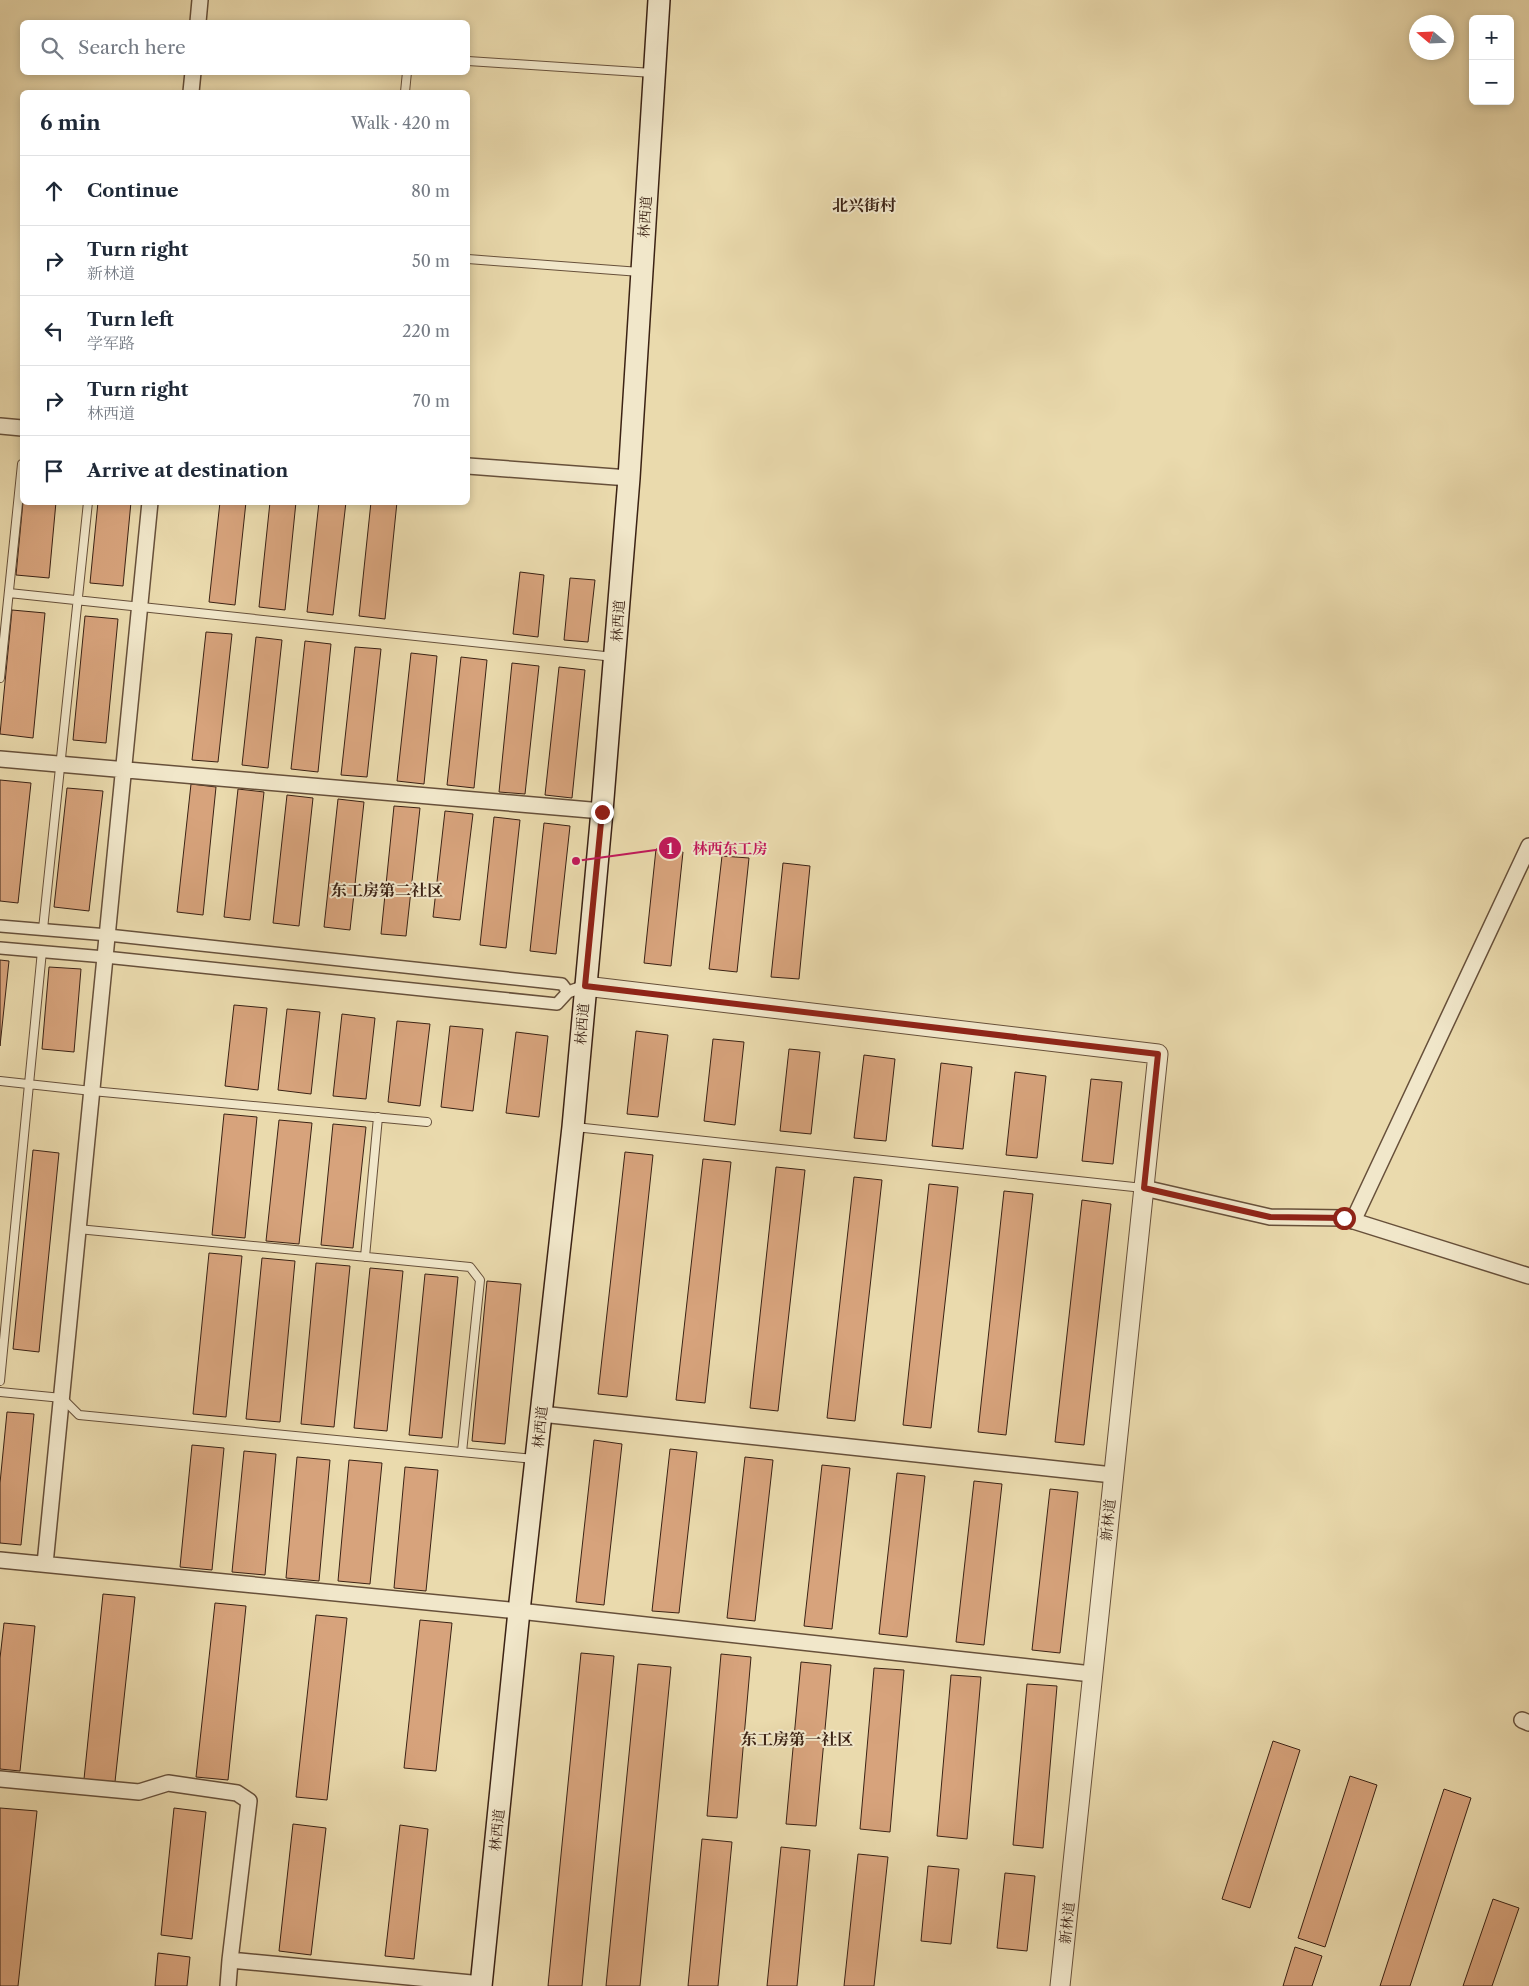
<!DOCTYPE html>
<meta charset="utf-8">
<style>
body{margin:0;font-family:"Libre Caslon Text","Noto Serif SC",serif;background:#f6f6f7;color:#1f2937}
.controls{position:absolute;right:15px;top:15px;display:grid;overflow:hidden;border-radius:8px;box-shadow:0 2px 8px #0003}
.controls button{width:45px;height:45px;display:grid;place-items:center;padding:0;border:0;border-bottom:1px solid #e0e1e3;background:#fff;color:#1f2937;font:25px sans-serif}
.compass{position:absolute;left:1409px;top:15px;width:45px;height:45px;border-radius:50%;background:#fff;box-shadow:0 2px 8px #0003;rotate:289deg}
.stop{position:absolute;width:15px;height:15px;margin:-11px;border:4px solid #8f2418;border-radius:50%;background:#fff}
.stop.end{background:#8f2418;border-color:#fff;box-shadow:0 1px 5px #0008}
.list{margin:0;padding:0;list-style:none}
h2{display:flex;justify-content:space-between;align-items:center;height:65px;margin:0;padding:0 20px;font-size:21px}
h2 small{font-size:16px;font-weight:400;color:#747a83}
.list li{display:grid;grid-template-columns:32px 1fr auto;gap:15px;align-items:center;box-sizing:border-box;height:70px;padding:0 20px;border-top:1px solid #e0e1e3}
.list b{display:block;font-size:19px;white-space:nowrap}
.list p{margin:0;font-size:16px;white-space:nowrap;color:#747a83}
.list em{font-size:16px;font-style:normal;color:#747a83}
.icon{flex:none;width:28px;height:28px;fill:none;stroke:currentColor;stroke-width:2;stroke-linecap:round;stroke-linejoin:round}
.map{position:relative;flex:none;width:1529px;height:1986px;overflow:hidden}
.search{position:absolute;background:#fff;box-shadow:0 2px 8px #0003;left:20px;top:20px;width:450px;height:55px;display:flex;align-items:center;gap:12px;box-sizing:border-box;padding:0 18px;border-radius:8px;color:#747a83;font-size:19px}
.panel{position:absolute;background:#fff;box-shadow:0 2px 8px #0003;left:20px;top:90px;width:450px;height:415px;border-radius:8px}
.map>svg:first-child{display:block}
</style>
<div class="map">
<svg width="1529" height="1986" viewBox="0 0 1529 1986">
<rect width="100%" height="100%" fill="#eadaad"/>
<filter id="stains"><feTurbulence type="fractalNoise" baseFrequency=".004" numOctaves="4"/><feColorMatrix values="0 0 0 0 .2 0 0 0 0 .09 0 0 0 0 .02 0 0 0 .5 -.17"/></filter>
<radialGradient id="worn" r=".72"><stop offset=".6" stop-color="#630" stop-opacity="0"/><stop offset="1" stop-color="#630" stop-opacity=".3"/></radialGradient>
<path fill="#d7a37c" stroke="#3b2214" d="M23,502H56L49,578L16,575Z
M98,502H131L123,586L90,583Z
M220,502H246L235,605L209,602Z
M270,502H296L285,610L259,607Z
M319,502H346L333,615L307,612Z
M371,502H397L385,619L359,616Z
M520,572L544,575L538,637L513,634Z
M570,578L595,580L588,642L564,640Z
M12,610L45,613L33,738L0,734Z
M85,616L118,619L106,743L73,740Z
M206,632L232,634L218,762L192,760Z
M256,637L282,640L268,768L242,765Z
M305,641L331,644L318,772L291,769Z
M355,647L381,649L367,777L341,775Z
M411,653L437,656L424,784L397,781Z
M461,657L487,660L474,788L447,785Z
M512,663L539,666L525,794L499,792Z
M559,667L585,670L572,798L545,795Z
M0,780L31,783L18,903L0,901Z
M191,784L216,787L203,915L177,912Z
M67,788L103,791L89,911L54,907Z
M238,789L264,792L250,920L224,917Z
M287,795L313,798L299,926L273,923Z
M338,799L364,802L350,930L324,927Z
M394,806L420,808L406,936L381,934Z
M445,811L473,814L460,920L433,917Z
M494,817L520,820L506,948L480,945Z
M544,823L570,826L556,954L530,951Z
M656,849L683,852L671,966L644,963Z
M722,856L749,858L737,972L709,969Z
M783,863L810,866L799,979L771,977Z
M0,960L9,961L0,1046Z
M49,967L81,969L74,1052L42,1049Z
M234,1005L267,1008L258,1090L225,1086Z
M287,1009L320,1012L311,1094L278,1090Z
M342,1014L375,1018L366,1099L333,1096Z
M397,1021L430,1024L420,1106L388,1102Z
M450,1026L483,1029L473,1111L441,1107Z
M636,1031L668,1035L658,1117L627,1114Z
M516,1032L548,1036L539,1117L506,1113Z
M713,1039L744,1042L735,1125L704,1121Z
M789,1049L820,1052L811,1134L780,1131Z
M864,1055L895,1059L886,1141L854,1138Z
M941,1063L972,1067L963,1149L932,1146Z
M1015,1072L1046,1076L1037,1158L1006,1155Z
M1091,1079L1122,1082L1113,1164L1082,1161Z
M224,1114L257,1117L245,1238L212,1235Z
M279,1120L312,1123L299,1244L266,1241Z
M333,1124L366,1127L353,1248L321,1245Z
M33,1150L59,1153L39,1352L13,1349Z
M625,1152L653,1155L627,1397L598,1394Z
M703,1159L731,1162L705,1403L676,1400Z
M776,1167L805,1170L778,1411L750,1408Z
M854,1177L882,1180L855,1421L827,1418Z
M929,1184L958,1187L931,1428L903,1425Z
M1004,1191L1033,1194L1006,1435L978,1432Z
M1082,1200L1111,1204L1084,1445L1055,1442Z
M209,1253L242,1256L226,1417L193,1414Z
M262,1258L295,1261L280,1422L246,1419Z
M316,1263L350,1266L334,1427L301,1424Z
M370,1268L403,1271L387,1431L354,1428Z
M425,1274L458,1277L442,1438L409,1435Z
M487,1281L521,1284L505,1444L472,1441Z
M7,1412L34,1414L21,1545L0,1543V1483Z
M594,1440L622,1444L604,1605L576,1602Z
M192,1445L224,1448L212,1570L180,1567Z
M670,1449L697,1452L679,1613L652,1611Z
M244,1451L276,1454L265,1575L232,1572Z
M297,1457L330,1460L319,1581L286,1578Z
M745,1457L773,1460L755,1621L727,1618Z
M349,1460L382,1463L370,1584L338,1581Z
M822,1465L850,1468L832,1629L804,1626Z
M405,1467L438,1470L426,1591L394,1588Z
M897,1473L925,1476L907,1637L879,1634Z
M974,1481L1002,1484L984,1645L956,1642Z
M1050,1489L1078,1492L1060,1653L1032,1650Z
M103,1594L135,1597L115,1782L84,1779Z
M215,1603L246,1606L228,1780L196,1777Z
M316,1615L347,1618L327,1800L296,1797Z
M420,1620L452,1623L436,1771L404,1768Z
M4,1623L35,1626L20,1771L0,1769V1658Z
M581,1653L614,1656L582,1986H548Z
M721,1654L751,1657L737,1818L707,1816Z
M801,1662L831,1665L816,1826L786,1824Z
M638,1664L671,1667L640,1986H606Z
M874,1668L904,1670L890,1832L860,1829Z
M951,1675L981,1677L967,1839L937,1836Z
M1027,1684L1057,1686L1043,1848L1013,1845Z
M1273,1741L1300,1750L1250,1908L1222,1899Z
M1350,1776L1377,1785L1325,1947L1298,1938Z
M1444,1789L1471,1798L1410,1986H1380Z
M0,1808L37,1811L18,1986H0Z
M174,1808L206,1812L192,1939L161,1935Z
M293,1824L326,1828L311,1955L279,1951Z
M400,1825L428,1829L414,1959L385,1956Z
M702,1839L732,1842L718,1986H688Z
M781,1847L810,1850L797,1986H767Z
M858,1854L888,1857L874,1986H844Z
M928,1866L959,1869L951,1944L921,1941Z
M1005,1873L1035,1876L1027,1951L997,1948Z
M1493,1899L1519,1908L1492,1986H1463Z
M1295,1947L1322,1956L1312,1986H1283Z
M158,1953L190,1957L187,1986H155Z"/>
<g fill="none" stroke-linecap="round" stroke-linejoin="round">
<g stroke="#67503a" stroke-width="10">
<path id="service" d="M468,61L653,73
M405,92L407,72
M468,259L640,272
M9,593L614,657
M0,678L22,464
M43,929L88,502
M0,1081L92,1091L427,1122
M575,1127L1143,1188
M78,1229L470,1267L480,1280L462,1452
M365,1257L378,1117
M0,1381L42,951
M0,1392L62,1398L79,1415L534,1459"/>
</g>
<g stroke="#67503a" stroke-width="14">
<path id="pedestrian" d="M0,926L108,935L562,984L568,992L585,986
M0,948L105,957L557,1004L568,992"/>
</g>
<g stroke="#67503a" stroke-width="18">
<path id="minor" d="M198,22L200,0
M191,92L193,72
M0,426L22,428
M468,466L629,478
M0,759L602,811
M1144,1188L1270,1217L1344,1218L1529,1276
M1353,1221L1529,846
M541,1414L1113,1475
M0,1560L519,1611L1092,1674
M45,1564L150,502
M1522,1720L1529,1723
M0,1779L139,1792L168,1783L237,1793L249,1801L230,1960L482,1984
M228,1986L230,1960"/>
</g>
<g stroke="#67503a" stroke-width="21">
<path id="tertiary" d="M585,986L1158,1054L1060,1986"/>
</g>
<g stroke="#3b2214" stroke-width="24">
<path id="secondary" d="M481,1986L519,1611L573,1127L602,811L629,478L659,0"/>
</g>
<use href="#service" stroke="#f1e7ca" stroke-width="8"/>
<use href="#pedestrian" stroke="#f1e7ca" stroke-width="11"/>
<use href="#minor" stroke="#f1e7ca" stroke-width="15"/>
<use href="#tertiary" stroke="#f1e7ca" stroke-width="19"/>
<use href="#secondary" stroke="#f1e7ca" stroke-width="21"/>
</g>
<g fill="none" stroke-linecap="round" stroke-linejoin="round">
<path stroke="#8f2418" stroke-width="6" d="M602,812L585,986L1158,1054L1144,1188L1270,1217L1344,1218"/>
</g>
<g text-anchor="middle" stroke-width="4" stroke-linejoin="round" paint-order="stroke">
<g font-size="14" fill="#3b2214" stroke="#f1e7ca">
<text transform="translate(645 217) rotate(-86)" y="5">林西道</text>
<text transform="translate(618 621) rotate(-86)" y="5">林西道</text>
<text transform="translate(582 1024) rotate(-85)" y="5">林西道</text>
<text transform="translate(540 1427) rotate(-84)" y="5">林西道</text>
<text transform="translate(1108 1520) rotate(-84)" y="5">新林道</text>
<text transform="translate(497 1830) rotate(-84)" y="5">林西道</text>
<text transform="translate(1067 1923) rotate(-84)" y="5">新林道</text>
</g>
<g font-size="16" font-weight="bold" fill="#3b2214" stroke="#f1e7ca">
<text x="864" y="211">北兴街村</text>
<text x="387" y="896">东工房第二社区</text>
<text x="797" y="1745">东工房第一社区</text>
</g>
</g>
<path fill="none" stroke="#c2185b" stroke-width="2" d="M576 861L670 848"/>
<g fill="#c2185b" stroke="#f1e7ca" stroke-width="2">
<circle cx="576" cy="861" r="5"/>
<circle cx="670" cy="848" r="12"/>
</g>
<g font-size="15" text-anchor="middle" font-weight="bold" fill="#fff">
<text x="670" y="854">1</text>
</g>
<g font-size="15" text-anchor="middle" font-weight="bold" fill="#c2185b" stroke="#f1e7ca" stroke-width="4" stroke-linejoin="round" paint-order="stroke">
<text x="730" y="854">林西东工房</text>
</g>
<rect width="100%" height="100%" filter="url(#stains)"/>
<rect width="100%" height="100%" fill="url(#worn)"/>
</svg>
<div class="controls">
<button>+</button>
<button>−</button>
</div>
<svg class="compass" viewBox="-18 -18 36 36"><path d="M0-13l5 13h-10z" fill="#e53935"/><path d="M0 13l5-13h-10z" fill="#747a83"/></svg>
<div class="stop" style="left:1344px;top:1218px"></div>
<div class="stop end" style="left:602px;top:812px"></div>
<div class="search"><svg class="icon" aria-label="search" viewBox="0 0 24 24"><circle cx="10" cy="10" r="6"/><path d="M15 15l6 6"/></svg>Search here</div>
<section class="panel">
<h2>6 min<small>Walk · 420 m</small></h2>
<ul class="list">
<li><svg class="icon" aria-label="ahead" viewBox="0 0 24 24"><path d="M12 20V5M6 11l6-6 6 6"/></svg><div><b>Continue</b></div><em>80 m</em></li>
<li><svg class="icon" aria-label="right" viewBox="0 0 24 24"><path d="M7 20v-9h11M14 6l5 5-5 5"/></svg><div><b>Turn right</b><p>新林道</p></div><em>50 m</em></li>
<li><svg class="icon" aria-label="left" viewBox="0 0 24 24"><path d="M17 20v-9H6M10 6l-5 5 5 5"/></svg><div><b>Turn left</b><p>学军路</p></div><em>220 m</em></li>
<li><svg class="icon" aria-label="right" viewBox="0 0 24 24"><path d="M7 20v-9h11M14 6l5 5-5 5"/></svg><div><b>Turn right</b><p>林西道</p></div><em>70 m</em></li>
<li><svg class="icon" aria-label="arrive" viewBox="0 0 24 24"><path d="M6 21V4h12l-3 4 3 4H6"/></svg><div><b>Arrive at destination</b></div></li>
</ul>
</section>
</div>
